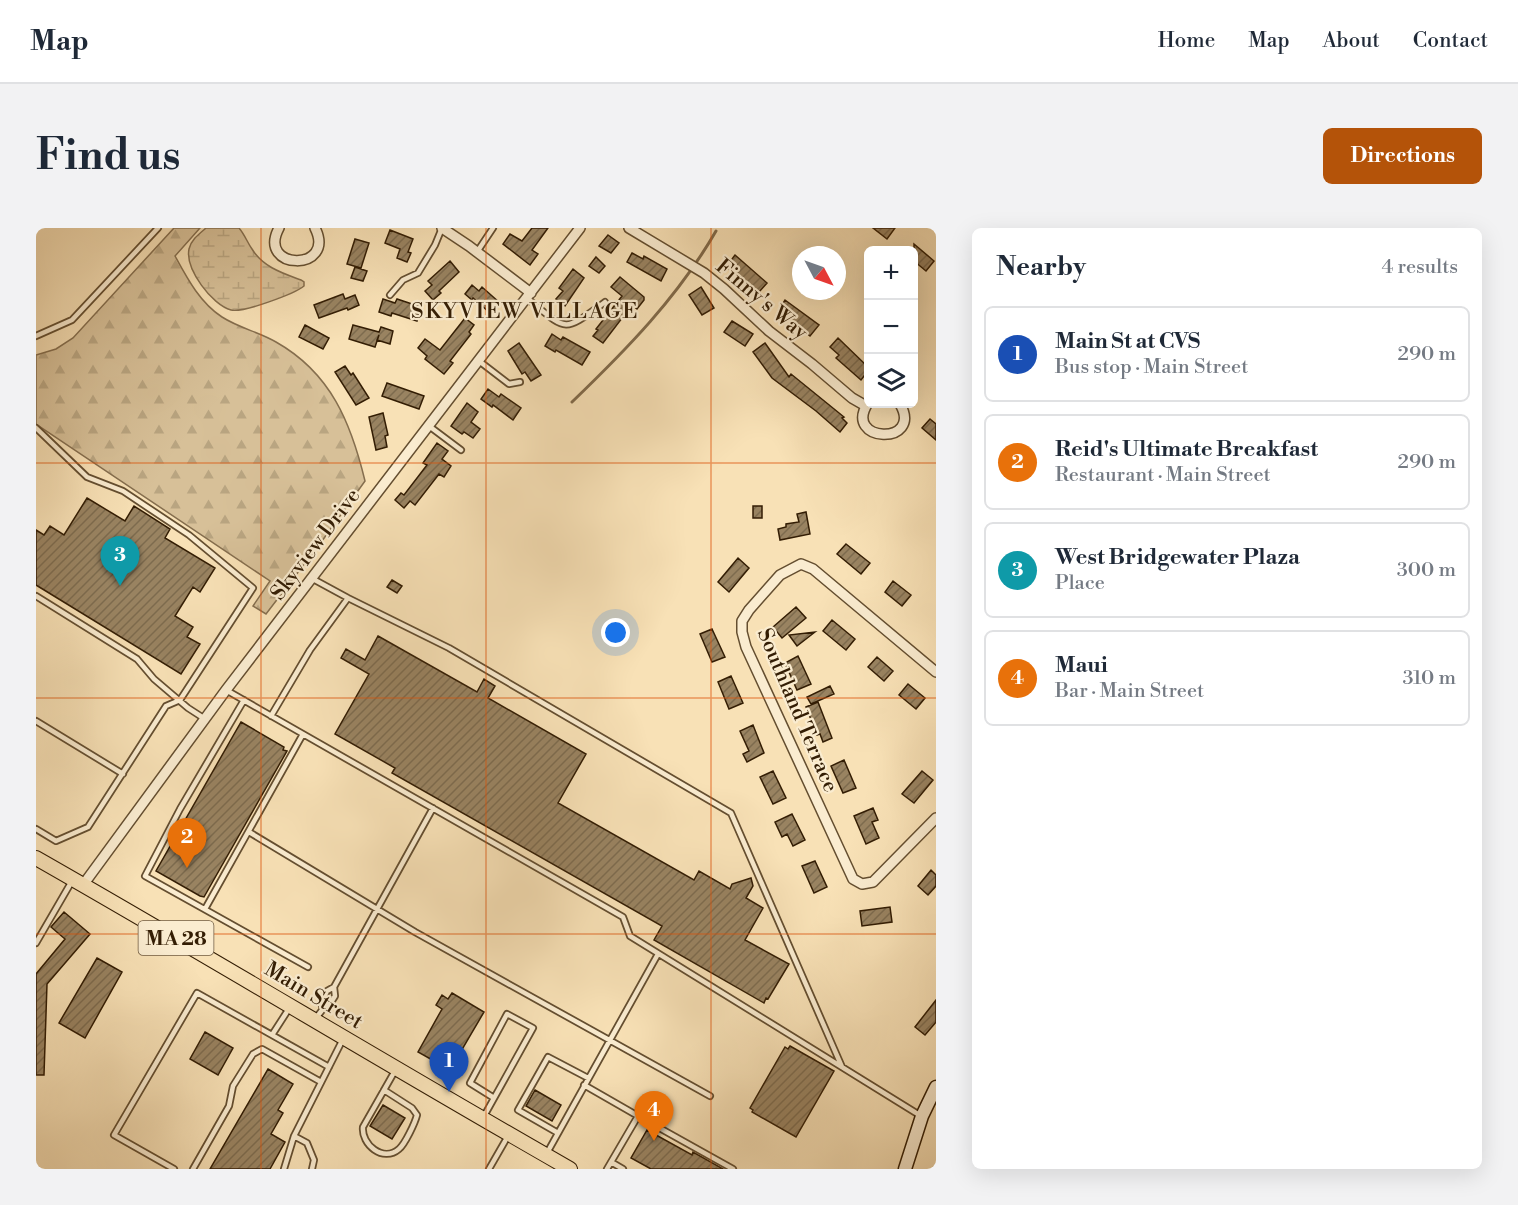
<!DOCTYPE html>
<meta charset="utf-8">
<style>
body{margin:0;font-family:"Libre Bodoni",serif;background:#f2f2f3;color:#1f2937}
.controls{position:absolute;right:18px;top:18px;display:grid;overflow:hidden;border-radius:9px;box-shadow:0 6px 24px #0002}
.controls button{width:54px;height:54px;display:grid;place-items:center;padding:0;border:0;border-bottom:2px solid #e0e1e3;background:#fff;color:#1f2937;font:30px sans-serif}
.compass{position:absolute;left:756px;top:18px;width:54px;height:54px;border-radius:50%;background:#fff;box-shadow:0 6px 24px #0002;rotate:131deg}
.you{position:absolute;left:580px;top:405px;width:21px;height:21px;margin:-15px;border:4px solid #fff;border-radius:50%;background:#1a73e8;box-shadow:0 0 0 9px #1a73e833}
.badge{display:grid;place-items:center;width:39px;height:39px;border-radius:50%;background:#b45309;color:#fff;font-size:20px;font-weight:700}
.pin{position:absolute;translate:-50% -50px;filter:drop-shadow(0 2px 3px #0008)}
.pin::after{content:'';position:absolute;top:32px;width:21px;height:18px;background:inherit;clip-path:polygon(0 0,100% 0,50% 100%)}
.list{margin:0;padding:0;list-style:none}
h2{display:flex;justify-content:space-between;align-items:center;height:78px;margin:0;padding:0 24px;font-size:26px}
h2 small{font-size:20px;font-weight:400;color:#747a83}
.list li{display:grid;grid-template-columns:39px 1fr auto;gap:18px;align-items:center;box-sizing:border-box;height:96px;margin:0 12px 12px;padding:0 12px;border:2px solid #e0e1e3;border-radius:9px}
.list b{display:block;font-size:22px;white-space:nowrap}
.list p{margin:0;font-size:20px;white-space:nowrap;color:#747a83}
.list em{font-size:20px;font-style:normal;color:#747a83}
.icon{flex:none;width:33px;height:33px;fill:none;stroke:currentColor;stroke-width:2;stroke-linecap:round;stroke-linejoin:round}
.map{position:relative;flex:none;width:900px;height:941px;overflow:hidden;border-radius:9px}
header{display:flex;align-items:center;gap:36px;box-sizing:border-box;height:84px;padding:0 30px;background:#fff;border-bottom:2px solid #e0e1e3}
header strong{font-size:28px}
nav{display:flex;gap:33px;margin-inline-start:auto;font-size:21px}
.intro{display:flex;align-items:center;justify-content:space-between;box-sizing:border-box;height:144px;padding:0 36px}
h1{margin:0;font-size:42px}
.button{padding:15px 27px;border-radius:9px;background:#b45309;color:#fff;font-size:21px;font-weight:700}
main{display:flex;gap:36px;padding:0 36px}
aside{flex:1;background:#fff;border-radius:9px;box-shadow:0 6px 24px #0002}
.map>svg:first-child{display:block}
</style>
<header>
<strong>Map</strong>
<nav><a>Home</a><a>Map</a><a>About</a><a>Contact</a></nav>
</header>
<div class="intro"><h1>Find us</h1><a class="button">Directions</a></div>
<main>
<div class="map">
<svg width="900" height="941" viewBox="0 0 900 941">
<defs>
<pattern id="forest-firs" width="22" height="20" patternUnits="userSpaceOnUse" patternTransform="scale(1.5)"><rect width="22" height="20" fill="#d7c098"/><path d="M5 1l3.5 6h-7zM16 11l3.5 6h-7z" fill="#b9a581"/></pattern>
<pattern id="wetland-marsh" width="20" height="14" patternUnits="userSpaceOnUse" patternTransform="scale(1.5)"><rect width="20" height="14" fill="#d7c098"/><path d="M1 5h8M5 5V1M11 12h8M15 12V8" fill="none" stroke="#b9a581"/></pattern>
<pattern id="building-hatch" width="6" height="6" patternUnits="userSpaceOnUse" patternTransform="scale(1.5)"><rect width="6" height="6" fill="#998361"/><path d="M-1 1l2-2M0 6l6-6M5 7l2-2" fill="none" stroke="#7d6b4e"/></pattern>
</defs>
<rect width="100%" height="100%" fill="#f8e1b6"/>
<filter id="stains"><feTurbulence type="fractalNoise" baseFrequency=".00333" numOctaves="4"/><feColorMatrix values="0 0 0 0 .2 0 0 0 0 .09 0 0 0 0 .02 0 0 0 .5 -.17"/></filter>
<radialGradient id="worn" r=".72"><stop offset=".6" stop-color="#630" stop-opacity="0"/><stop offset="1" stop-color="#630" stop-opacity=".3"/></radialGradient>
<path fill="url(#forest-firs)" stroke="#856e4e" stroke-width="1.5" d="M138,0H164L139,28C151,50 164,75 186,89C203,100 223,104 240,114C295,145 315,195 329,253L286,313L230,386L217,378L234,353L0,196V127L20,121L37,110Z"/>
<path fill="url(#wetland-marsh)" stroke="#856e4e" stroke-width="1.5" d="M170,0H203C209,7 211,14 216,21C227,39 246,45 265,52L268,54V58C258,66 207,85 195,82C176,77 149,41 153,21C155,12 163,6 170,0Z"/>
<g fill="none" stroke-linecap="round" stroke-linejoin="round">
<path stroke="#816a4a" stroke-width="3" d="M536,174C591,121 642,69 680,3"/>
</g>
<path fill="url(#building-hatch)" stroke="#331d04" stroke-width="1.5" d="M496,0H512L496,22L502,26L494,37L467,16L474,6L486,13Z
M837,0H859L851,11Z
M354,2L377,11L372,24L375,25L371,34L361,30L364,21L349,15Z
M572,7L583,15L575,25L563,18Z
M319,11L333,15L325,40L311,36Z
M878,16L898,33L890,43L878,33Z
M596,25L607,31L608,28L631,41L625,53L591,34Z
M699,27L731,55L723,64L690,39Z
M560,29L569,38L563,45L553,38Z
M414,33L423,44L403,63L405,65L397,72L389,63L396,57L392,53Z
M319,39L331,43L327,53L315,50Z
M537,41L548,50L529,78L520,71L527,63L523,60Z
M584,49L608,69V72L601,81L596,77L567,115L557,108L562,102L560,101L586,68L575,59Z
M436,57L443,63L446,59L464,75L454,85L437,70L436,72L429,66Z
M665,59L678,80L666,87L653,67Z
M307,66L309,71L319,67L323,77L312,82L311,80L283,90L278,77Z
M347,71L359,75L361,71L385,79L381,93L356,85L355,88L343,84Z
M749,72L783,97L774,108L742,83Z
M429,90L438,97L433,104L435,106L414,133L417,135L408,146L389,131L391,128L382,120L389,111L404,122Z
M696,93L717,106L709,118L688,104Z
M269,97L293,110L287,121L263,109Z
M317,97L343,104L345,99L357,103L354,116L341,112L343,107L339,119L313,111Z
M516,106L525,112L527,109L554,124L546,137L520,122L519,124L509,118Z
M802,110L832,139V143L825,152L800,130L803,127L794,119Z
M483,115L505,147L495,153L489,144L486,146L472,123Z
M729,115L753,149L755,146L808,189L806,190L811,195L804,204L780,183L736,150L717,124Z
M309,138L315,147L317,145L333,170L320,177L299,144Z
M351,155L388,168L383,181L346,168Z
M452,161L463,169L465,166L485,180L477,192L457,177L456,179L445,171Z
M431,175L442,184L435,194L444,201L437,210L428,204L426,206L415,198Z
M347,185L352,207L349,208L351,219L340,222L333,189Z
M894,191L900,196V212L886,200Z
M401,215L412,223L406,231L415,238L408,249L403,246L379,277L374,273L368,280L359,272L365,265L368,267L391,237L387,235Z
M51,270L89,293L98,278L134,301L129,310L179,340L164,364L157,359L139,388L157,399L151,409L164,416L145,446L0,357V302L8,307L14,298L28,307Z
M717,278H726V290H717Z
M770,284L774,306L744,312L742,301L750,299V296L763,294L761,286Z
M810,316L834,335L825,346L801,326Z
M702,330L713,340L693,364L682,354Z
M356,352L366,358L361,365L351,359Z
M857,353L875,367L866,378L849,364Z
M760,379L770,390L746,410L737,399Z
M796,392L819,411L810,422L787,403Z
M676,401L689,429L676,434L664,406Z
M779,404L761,418L753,407Z
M342,408L441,464L448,451L459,458L452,470L550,526L522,575L658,652L663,643L694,661L696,656L715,650L717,658L710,670L727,680L709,712L753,736L732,771L730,770L728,775L618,712L626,698L356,545L359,540L299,506L333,446L305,430L310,421L329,432Z
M762,428L775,456L761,462L749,435Z
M841,429L857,443L848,453L832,439Z
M695,448L707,475L693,481L682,454Z
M872,456L889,470L880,481L863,467Z
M794,458L798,466L775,476L771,469Z
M782,474L796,510L787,514L784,506L781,507L770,479Z
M205,494L248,519L247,522L251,523L168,669L164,668L120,643Z
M717,497L728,525L711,534L707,526L713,523L704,503Z
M808,532L820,560L807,565L795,538Z
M737,543L750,570L737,576L724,549Z
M886,543L897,552L878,575L866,566Z
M837,580L842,592L836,594L843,610L830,616L818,588Z
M756,586L769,612L757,618L751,606L746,609L739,594Z
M779,633L791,659L778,665L766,638Z
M895,642L900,647V658L892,667L882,658Z
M854,679L856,694L826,698L824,683Z
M28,684L54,706L11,756L8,847H0V746L29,711L15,699Z
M61,730L86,744L49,810L23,795Z
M416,765L448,784L414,842L382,824L406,781L400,777L406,767L412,771Z
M900,772V794L889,807L879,799Z
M169,804L197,820L182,847L154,831Z
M754,818L798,843L760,909L716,884L717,882L714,880L749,819L752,821Z
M232,841L257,856L242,882L247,885L235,906L249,914L234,941H174Z
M499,862L525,877L516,893L490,878Z
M347,877L369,890L356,911L334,898Z
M611,902L656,927L657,924L687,941H615L595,930Z"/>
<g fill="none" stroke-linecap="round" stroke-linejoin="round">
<g stroke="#644e30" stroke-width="8">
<path id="lane" d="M441,24L457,0
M354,67L367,52L382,45L399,17L406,0
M491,70C532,104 526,105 569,74
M0,108L36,92L122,0
M443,133L473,156L484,154
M393,198L425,222
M0,200L51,249L87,263L153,307L217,360L144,472L130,478L52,599L20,613L0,601
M277,351L312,370L413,420L695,585L806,839
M0,368L101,431L118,451L152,480L169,491
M190,462L587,689L594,708L885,888
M208,472L144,581L109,648L272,739
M235,488L274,422L312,370
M0,493L87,546
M213,604L379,704L674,868
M169,681L267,506
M0,715L36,653
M287,781L285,775L291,763L298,759L397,580
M280,790L287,781L292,779L299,768L298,759
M236,807L254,779
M548,857L602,888L571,941
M348,862L376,880L381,887C379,895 369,916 363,921C347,935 325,916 327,899L360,841
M602,888L697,941
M447,890L497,800L471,786L434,855L458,870
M522,905L482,882L512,829L552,850
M258,908L271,915L278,932L276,941
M511,925L622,726
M575,934L587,941
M138,941L78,907L161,765L293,839
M157,941L193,878L197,858L217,826L226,821L285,854
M248,941L258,908L306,813
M453,941L472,908"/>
</g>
<g stroke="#644e30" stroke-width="12">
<path id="street" d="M243,0C220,43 301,44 279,0
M406,0L433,18L495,65
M593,0L668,45L688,61L733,103L776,136L816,170L830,178
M832,175C806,215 888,218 864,176
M900,444L777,341L765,336L744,347L713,382L706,393V404L710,419L817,651L826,656L837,654L900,590
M47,657L190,462L544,0"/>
</g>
<g stroke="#331d04" stroke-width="15">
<path id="secondary" d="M869,941L886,888L900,859"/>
</g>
<g stroke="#331d04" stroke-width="16">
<path id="primary" d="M0,630C179,732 355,839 534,941"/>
</g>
<use href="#lane" stroke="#faecd0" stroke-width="4.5"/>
<use href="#street" stroke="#faecd0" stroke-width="9"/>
<use href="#secondary" stroke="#faecd0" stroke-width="12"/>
<use href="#primary" stroke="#f8e1b6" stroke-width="14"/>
</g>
<path fill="none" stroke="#df560c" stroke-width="1.5" stroke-opacity="0.55" d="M225,0V941M450,0V941M675,0V941M0,235H900M0,470H900M0,706H900"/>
<g text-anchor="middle" stroke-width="4.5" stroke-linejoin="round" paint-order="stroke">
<rect fill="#faecd0" stroke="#6f5b41" stroke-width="1.5" x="102.5" y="693" width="75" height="34" rx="4.5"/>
<g font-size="20" font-weight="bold" fill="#331d04">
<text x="140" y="717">MA 28</text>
</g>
<g font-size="21" fill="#331d04" stroke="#faecd0">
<text transform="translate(726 71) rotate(40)" y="7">Finny's Way</text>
<text transform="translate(279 316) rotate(-53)" y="7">Skyview Drive</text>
<text transform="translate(762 482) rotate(67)" y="7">Southland Terrace</text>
<text transform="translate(278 767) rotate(31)" y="7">Main Street</text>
</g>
<g font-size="22" letter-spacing="1.5" fill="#331d04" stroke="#faecd0">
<text x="489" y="90">SKYVIEW VILLAGE</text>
</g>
</g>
<rect width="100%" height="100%" filter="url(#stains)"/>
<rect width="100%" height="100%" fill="url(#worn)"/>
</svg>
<div class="controls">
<button>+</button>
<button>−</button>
<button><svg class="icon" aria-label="layers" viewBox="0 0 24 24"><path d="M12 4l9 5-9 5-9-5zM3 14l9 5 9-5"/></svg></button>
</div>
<svg class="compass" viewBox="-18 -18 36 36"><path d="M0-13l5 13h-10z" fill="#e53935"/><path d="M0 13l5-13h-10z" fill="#747a83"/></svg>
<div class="you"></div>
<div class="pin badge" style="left:413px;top:864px;background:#1a4fb4">1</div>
<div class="pin badge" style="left:151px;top:640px;background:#e8710a">2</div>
<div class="pin badge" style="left:84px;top:358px;background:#0f9aa8">3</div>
<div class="pin badge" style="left:618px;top:913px;background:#e8710a">4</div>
</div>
<aside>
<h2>Nearby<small>4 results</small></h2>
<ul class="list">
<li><span class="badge" style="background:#1a4fb4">1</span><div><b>Main St at CVS</b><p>Bus stop · Main Street</p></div><em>290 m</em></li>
<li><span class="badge" style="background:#e8710a">2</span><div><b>Reid's Ultimate Breakfast</b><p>Restaurant · Main Street</p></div><em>290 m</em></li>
<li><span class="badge" style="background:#0f9aa8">3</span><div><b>West Bridgewater Plaza</b><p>Place</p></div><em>300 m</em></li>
<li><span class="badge" style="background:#e8710a">4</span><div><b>Maui</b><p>Bar · Main Street</p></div><em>310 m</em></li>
</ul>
</aside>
</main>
